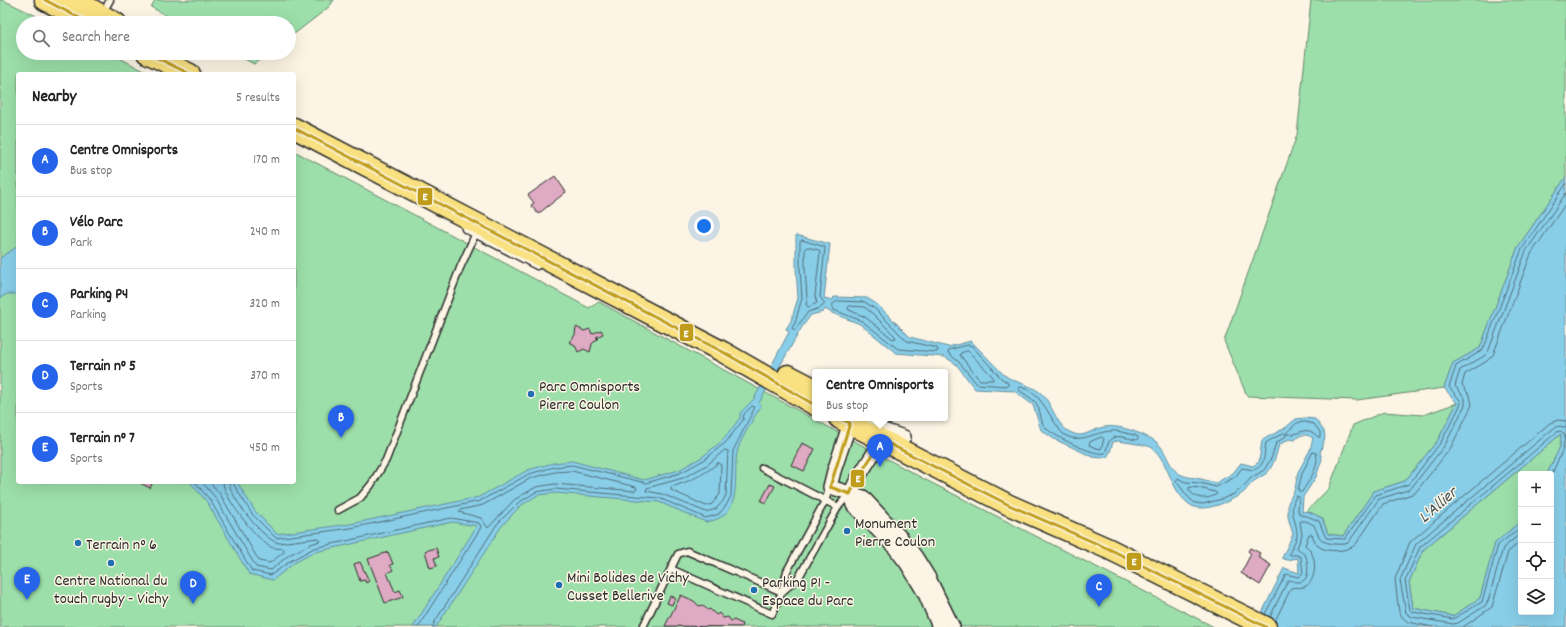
<!DOCTYPE html>
<meta charset="utf-8">
<style>
body{margin:0;font-family:Dekko,sans-serif;background:#f2f2f2;color:#222}
.controls{position:absolute;right:12px;bottom:12px;display:grid;overflow:hidden;border-radius:4px;box-shadow:0 4px 16px #0002}
.controls button{width:36px;height:36px;display:grid;place-items:center;padding:0;border:0;border-bottom:1px solid #e0e0e0;background:#fff;color:#222;font:20px sans-serif}
.you{position:absolute;left:704px;top:226px;width:14px;height:14px;margin:-10px;border:3px solid #fff;border-radius:50%;background:#1a73e8;box-shadow:0 0 0 6px #1a73e833}
.badge{display:grid;place-items:center;width:26px;height:26px;border-radius:50%;background:#2563eb;color:#fff;font-size:13px;font-weight:700}
.pin{position:absolute;translate:-50% -33px;filter:drop-shadow(0 1px 2px #0008)}
.pin::after{content:'';position:absolute;top:21px;width:14px;height:12px;background:inherit;clip-path:polygon(0 0,100% 0,50% 100%)}
.popup{position:absolute;left:812px;top:369px;width:136px;height:52px;box-sizing:border-box;display:grid;place-content:center;border-radius:4px;background:#fff;filter:drop-shadow(0 1px 3px #0005);font-size:13px;white-space:nowrap;color:#767676}
.popup b{font-size:15px;color:#222}
.popup::after{content:'';position:absolute;left:50%;top:100%;margin-left:-8px;border:8px solid transparent;border-top-color:#fff}
.list{margin:0;padding:0;list-style:none}
h2{display:flex;justify-content:space-between;align-items:center;height:52px;margin:0;padding:0 16px;font-size:17px}
h2 small{font-size:13px;font-weight:400;color:#767676}
.list li{display:grid;grid-template-columns:26px 1fr auto;gap:12px;align-items:center;box-sizing:border-box;height:72px;padding:0 16px;border-top:1px solid #e0e0e0}
.list b{display:block;font-size:15px;white-space:nowrap}
.list p{margin:0;font-size:13px;white-space:nowrap;color:#767676}
.list em{font-size:13px;font-style:normal;color:#767676}
.icon{flex:none;width:22px;height:22px;fill:none;stroke:currentColor;stroke-width:2;stroke-linecap:round;stroke-linejoin:round}
.map{position:relative;flex:none;width:1566px;height:627px;overflow:hidden}
.search{position:absolute;background:#fff;box-shadow:0 4px 16px #0002;left:16px;top:16px;width:280px;height:44px;display:flex;align-items:center;gap:10px;box-sizing:border-box;padding:0 14px;border-radius:22px;color:#767676;font-size:15px}
.panel{position:absolute;background:#fff;box-shadow:0 4px 16px #0002;left:16px;top:72px;width:280px;height:412px;border-radius:4px}
.map>svg:first-child{display:block}
</style>
<div class="map">
<svg width="1566" height="627" viewBox="0 0 1566 627">
<rect width="100%" height="100%" fill="#fcf5e5"/>
<filter id="ink" filterUnits="userSpaceOnUse"><feTurbulence type="fractalNoise" baseFrequency=".025" numOctaves="2"/><feDisplacementMap in="SourceGraphic" scale="8" xChannelSelector="R" yChannelSelector="G"/><feConvolveMatrix kernelMatrix="1 2 1 2 8 2 1 2 1" color-interpolation-filters="sRGB"/></filter>
<g filter="url(#ink)">
<path fill="#9cdfaa" stroke="#64856a" d="M0,0H3L51,23H23V53H110L150,74H18V482H294V151L589,308L599,302L924,479L1214,627H0Z
M155,0H334L329,7L289,38V23H179L151,7Z
M1311,0H1566V177L1518,247L1480,348L1453,363L1444,388L1357,400L1247,396L1224,341L1297,135Z
M233,53H269L254,64Z
M1457,403L1438,440L1405,481L1374,491L1343,536L1328,534L1322,518L1307,511L1329,488L1353,425L1384,412L1423,415Z
M1561,434L1560,447L1547,474H1521V521L1495,543L1480,598L1453,616L1413,608L1409,582L1423,550Z"/>
<path fill="#88cee9" stroke="#638d9d" fill-rule="evenodd" d="M1566,177V627H1255L1284,568L1299,573L1298,558L1287,560L1282,558L1293,534L1288,517V503L1295,489L1298,472L1310,450L1313,438C1306,434 1301,433 1295,440L1289,439L1279,445C1276,455 1274,465 1267,473C1263,476 1258,478 1254,481C1250,484 1247,489 1244,492C1234,500 1205,513 1192,506C1169,492 1170,461 1151,447C1147,445 1124,442 1118,441L1113,442L1110,452L1107,457L1101,458L1093,457L1054,439L1041,430L1033,405L1014,391L975,389L956,364L945,357L896,353L860,324L832,313L825,309L823,312L811,315L802,327L759,403L761,406C754,418 739,441 737,453C733,473 742,504 721,517C717,520 710,521 706,522L659,502L555,493L538,495L520,506L501,527L436,627H413L477,526L452,522L315,552L294,563L273,580L249,574L207,502L190,482H237L255,511L277,534L350,524L479,497L528,470L553,463L572,461L644,480L679,470L702,457L723,440L740,418V413L754,399L789,332L786,329L791,321L798,298L796,269V235L830,244L824,298L833,300L834,297L867,298L878,305L910,337L948,347L971,341L1004,375C1016,384 1033,384 1044,396C1055,410 1058,432 1079,435C1086,435 1093,430 1100,428C1117,423 1137,432 1152,439C1166,446 1167,465 1178,473C1186,478 1192,477 1201,479C1206,480 1211,482 1216,483L1233,473L1241,463L1253,466L1259,462L1262,440L1285,428L1296,419L1305,418L1315,419L1324,431L1325,437L1320,453L1322,459L1316,477L1303,497L1302,512L1307,511L1322,518L1328,534L1343,536L1374,491L1405,481L1438,440L1457,403L1444,388L1453,363L1480,348L1518,247ZM1561,434L1560,447L1547,474H1551V612H1521V521L1495,543L1480,598L1453,616L1413,608L1409,582L1423,550Z
M18,246V294H7L0,298V258Z"/>
<g fill="none" stroke-linecap="round" stroke-linejoin="round">
<path stroke="#506c77" stroke-width="1" d="M802,240L825,247L820,297L825,304L820,308L808,312L794,331L792,328L795,323L802,298L800,269V242Z
M807,247L819,250L820,252L815,296L817,303L808,307L806,305L807,298L805,269V249Z
M838,301L865,302L875,309L907,341L937,348L938,351L936,352L898,349L862,321L834,310L832,305Z
M850,306L864,307L872,313L895,336L896,338L893,339L865,317L849,310L848,308Z
M969,345L972,346L1001,378L1008,383V386L977,384L959,362L948,353L949,350Z
M968,351L993,377V380H980L977,377L960,355L961,353Z
M1021,387C1041,393 1046,411 1058,427C1059,429 1061,432 1063,434C1079,445 1094,432 1111,431C1118,430 1127,434 1135,435L1138,437V439L1136,440C1129,439 1115,433 1110,440C1107,444 1107,449 1105,453C1096,457 1050,435 1044,426C1040,420 1041,410 1036,403C1032,398 1024,394 1019,390V388Z
M1305,422L1314,424L1320,432V437H1318C1305,423 1299,437 1287,434V432L1297,423Z
M1284,433L1286,434V436L1276,443L1271,459L1264,470L1251,478L1242,488L1234,494L1222,499L1203,504L1195,503L1188,497L1176,481L1178,478L1185,482L1200,483L1216,487L1235,477L1242,468L1254,470C1267,464 1263,455 1266,443Z
M1102,437L1104,439L1101,449L1096,448L1089,445L1090,442Z
M725,450L728,451L726,495L723,501L716,509L706,512L662,494L646,491L647,488L683,478L707,465Z
M1313,452L1316,453C1320,467 1309,480 1302,492H1300L1298,490L1302,474Z
M718,463L721,465L720,494L712,504L706,506L671,490V487C688,482 704,475 718,463Z
M572,471L636,487L637,489L635,491L555,484L536,487L514,500L488,528L481,518L459,512L460,510L483,505L531,478L555,472Z
M195,482L210,500L252,571L271,575L292,560L314,548L451,518L479,523L481,526L480,529L418,627
M202,482L215,497L256,567L271,570L289,555L311,544L320,541L318,538L279,543C265,542 229,496 229,482
M210,482L220,494L259,561L270,563L284,552V549C279,548 274,549 269,546C256,538 223,497 223,482
M234,482V485L252,514L276,538L351,528L480,501L529,474L554,467L572,465L646,483L680,473L704,460L726,442L743,420L744,414L752,406L755,407L733,451L731,496L727,504L719,514L706,518L659,498L555,489L536,492L518,503L497,524L434,623L433,627
M1190,487L1199,488L1215,492L1217,494C1207,500 1196,500 1189,490Z
M1521,527L1498,545L1482,602L1453,619L1413,612L1410,610L1405,581L1420,547L1557,432L1561,431L1565,435L1563,449L1551,476
M1521,533L1503,548L1488,601L1485,606L1458,623L1453,624L1412,617L1406,613L1400,580L1416,544L1554,428L1560,426L1566,428
M1265,614L1286,574L1298,577L1303,573L1301,557L1297,555H1291L1289,554C1291,548 1298,539 1297,533C1296,518 1288,512 1296,496L1299,497L1298,511L1300,515L1307,516L1319,521L1326,538L1345,539L1376,495L1409,484L1441,442L1461,404L1460,400L1449,387L1456,366L1483,350L1522,249L1566,184
M1270,617L1288,580C1292,580 1294,582 1298,582C1311,582 1308,564 1306,556L1297,548L1302,535L1300,521H1306L1314,525C1320,538 1319,542 1334,544C1339,544 1343,545 1348,543L1379,499L1408,490L1412,487L1445,445L1465,405V398L1455,386L1460,370L1484,356L1488,352L1526,251L1566,193
M1275,621L1291,588C1295,587 1300,588 1304,587C1316,582 1317,562 1311,552C1310,549 1307,547 1305,545L1309,534H1312C1313,538 1315,543 1318,546C1327,553 1348,552 1356,544L1383,504L1415,493L1450,449L1472,405L1470,396L1462,385L1465,374L1487,361L1493,355L1531,254L1566,203
M1433,627L1408,622L1402,617L1399,612L1395,579L1410,542L1550,423L1558,420L1566,421
M1463,627L1492,607L1508,552L1521,541"/>
</g>
<path fill="#dfaac3" stroke="#2b2b2b" d="M555,176L566,192L538,214L531,205L534,203L528,195Z
M576,327L584,331L590,329L592,334L601,330L603,334L596,337L598,338L592,344L590,352L584,349L578,352L575,345L569,342L575,335Z
M802,443L815,449L804,471L791,465Z
M138,482H149L152,484L150,488Z
M770,484L775,486L766,503L761,501Z
M436,548L439,557L434,558L437,566L430,568L425,551Z
M1250,548L1260,553L1258,557L1271,565L1260,585L1241,573L1251,554L1248,551Z
M388,552L393,564L390,565L393,570L387,573L395,592L400,590L403,597L385,603L368,559Z
M360,562L369,581L366,583L365,580L360,581L354,564Z
M681,595L694,601L699,606L702,605L708,610L710,609L716,615L719,613L723,618L728,617L731,621L734,620L742,624L741,627L665,626Z
M670,596L675,598L672,605L667,603Z"/>
<g fill="none" stroke-linecap="round" stroke-linejoin="round">
<g stroke="#2b2b2b" stroke-width="9">
<path id="service" d="M103,12L110,0
M463,220L465,229L537,266
M762,468L838,507
M338,510L360,498L371,485L386,460L460,268L475,235
M671,569L772,614L782,592L787,571L825,501L830,487
M782,592L799,577L838,507L849,494
M643,627L678,554L687,551L782,592"/>
</g>
<g stroke="#2b2b2b" stroke-width="16">
<path id="minor" d="M878,434L882,440L856,481L850,494L853,505L894,547L907,564L925,594L939,627
M904,437L874,427L850,423L834,471L830,487L863,497L903,540L916,557L929,578L953,627"/>
</g>
<g stroke="#2b2b2b" stroke-width="23">
<path id="primary" d="M45,0L89,23
M75,0L116,23
M147,53L190,74
M294,128L723,352L815,405
M788,375L815,389
M839,418L1009,505L1109,549L1266,627"/>
</g>
<use href="#service" stroke="#fcf5e5" stroke-width="6"/>
<use href="#minor" stroke="#fcf5e5" stroke-width="13"/>
<use href="#primary" stroke="#f9e181" stroke-width="20"/>
<g stroke="#fcf5e5" stroke-width="6">
<path id="bus-1" d="M45,0L89,23
M147,53L190,74
M294,128L723,352L815,405
M839,418L850,423L830,487L850,494L856,481L882,440L1009,505L1109,549L1266,627"/>
</g>
<use href="#bus-1" stroke="#bf9c19" stroke-width="3"/>
</g>
</g>
<g fill="#1f6fb2" stroke="#fcf5e5" stroke-width="1.5">
<circle cx="531" cy="394" r="4"/>
<circle cx="847" cy="531" r="4"/>
<circle cx="78" cy="543" r="4"/>
<circle cx="111" cy="563" r="4"/>
<circle cx="559" cy="585" r="4"/>
<circle cx="754" cy="590" r="4"/>
</g>
<g text-anchor="middle" stroke-width="3" stroke-linejoin="round" paint-order="stroke">
<g font-size="16" fill="#2b2b2b" stroke="#fcf5e5" text-anchor="start">
<text x="539" y="391">Parc Omnisports<tspan x="539" dy="18">Pierre Coulon</tspan></text>
<text x="855" y="528">Monument<tspan x="855" dy="18">Pierre Coulon</tspan></text>
<text x="86" y="549">Terrain n° 6</text>
<text x="567" y="582">Mini Bolides de Vichy<tspan x="567" dy="18">Cusset Bellerive</tspan></text>
<text x="111" y="585" text-anchor="middle">Centre National du<tspan x="111" dy="18">touch rugby - Vichy</tspan></text>
<text x="762" y="587">Parking P1 -<tspan x="762" dy="18">Espace du Parc</tspan></text>
</g>
<g font-size="17" font-style="italic" fill="#42545a" stroke="#fcf5e5">
<text transform="translate(1437 504) rotate(-41)" y="6">L'Allier</text>
</g>
</g>
<g stroke="#fcf5e5" stroke-width="1.5">
<rect x="417" y="187" width="16" height="19" rx="4" fill="#bf9c19"/>
<rect x="679" y="323" width="15" height="19" rx="4" fill="#bf9c19"/>
<rect x="850" y="469" width="15" height="19" rx="4" fill="#bf9c19"/>
<rect x="1126" y="552" width="16" height="19" rx="4" fill="#bf9c19"/>
</g>
<g font-size="11" text-anchor="middle" font-weight="bold" fill="#fff">
<text x="425" y="200">E</text>
<text x="686" y="337">E</text>
<text x="858" y="482">E</text>
<text x="1134" y="565">E</text>
</g>
</svg>
<div class="controls">
<button>+</button>
<button>−</button>
<button><svg class="icon" aria-label="locate" viewBox="0 0 24 24"><circle cx="12" cy="12" r="6"/><path d="M12 2v4M12 18v4M2 12h4M18 12h4"/></svg></button>
<button><svg class="icon" aria-label="layers" viewBox="0 0 24 24"><path d="M12 4l9 5-9 5-9-5zM3 14l9 5 9-5"/></svg></button>
</div>
<div class="you"></div>
<div class="pin badge" style="left:880px;top:467px">A</div>
<div class="popup"><b>Centre Omnisports</b>Bus stop</div>
<div class="pin badge" style="left:341px;top:438px">B</div>
<div class="pin badge" style="left:1099px;top:607px">C</div>
<div class="pin badge" style="left:193px;top:604px">D</div>
<div class="pin badge" style="left:27px;top:600px">E</div>
<div class="search"><svg class="icon" aria-label="search" viewBox="0 0 24 24"><circle cx="10" cy="10" r="6"/><path d="M15 15l6 6"/></svg>Search here</div>
<section class="panel">
<h2>Nearby<small>5 results</small></h2>
<ul class="list">
<li><span class="badge">A</span><div><b>Centre Omnisports</b><p>Bus stop</p></div><em>170 m</em></li>
<li><span class="badge">B</span><div><b>Vélo Parc</b><p>Park</p></div><em>240 m</em></li>
<li><span class="badge">C</span><div><b>Parking P4</b><p>Parking</p></div><em>320 m</em></li>
<li><span class="badge">D</span><div><b>Terrain n° 5</b><p>Sports</p></div><em>370 m</em></li>
<li><span class="badge">E</span><div><b>Terrain n° 7</b><p>Sports</p></div><em>450 m</em></li>
</ul>
</section>
</div>
